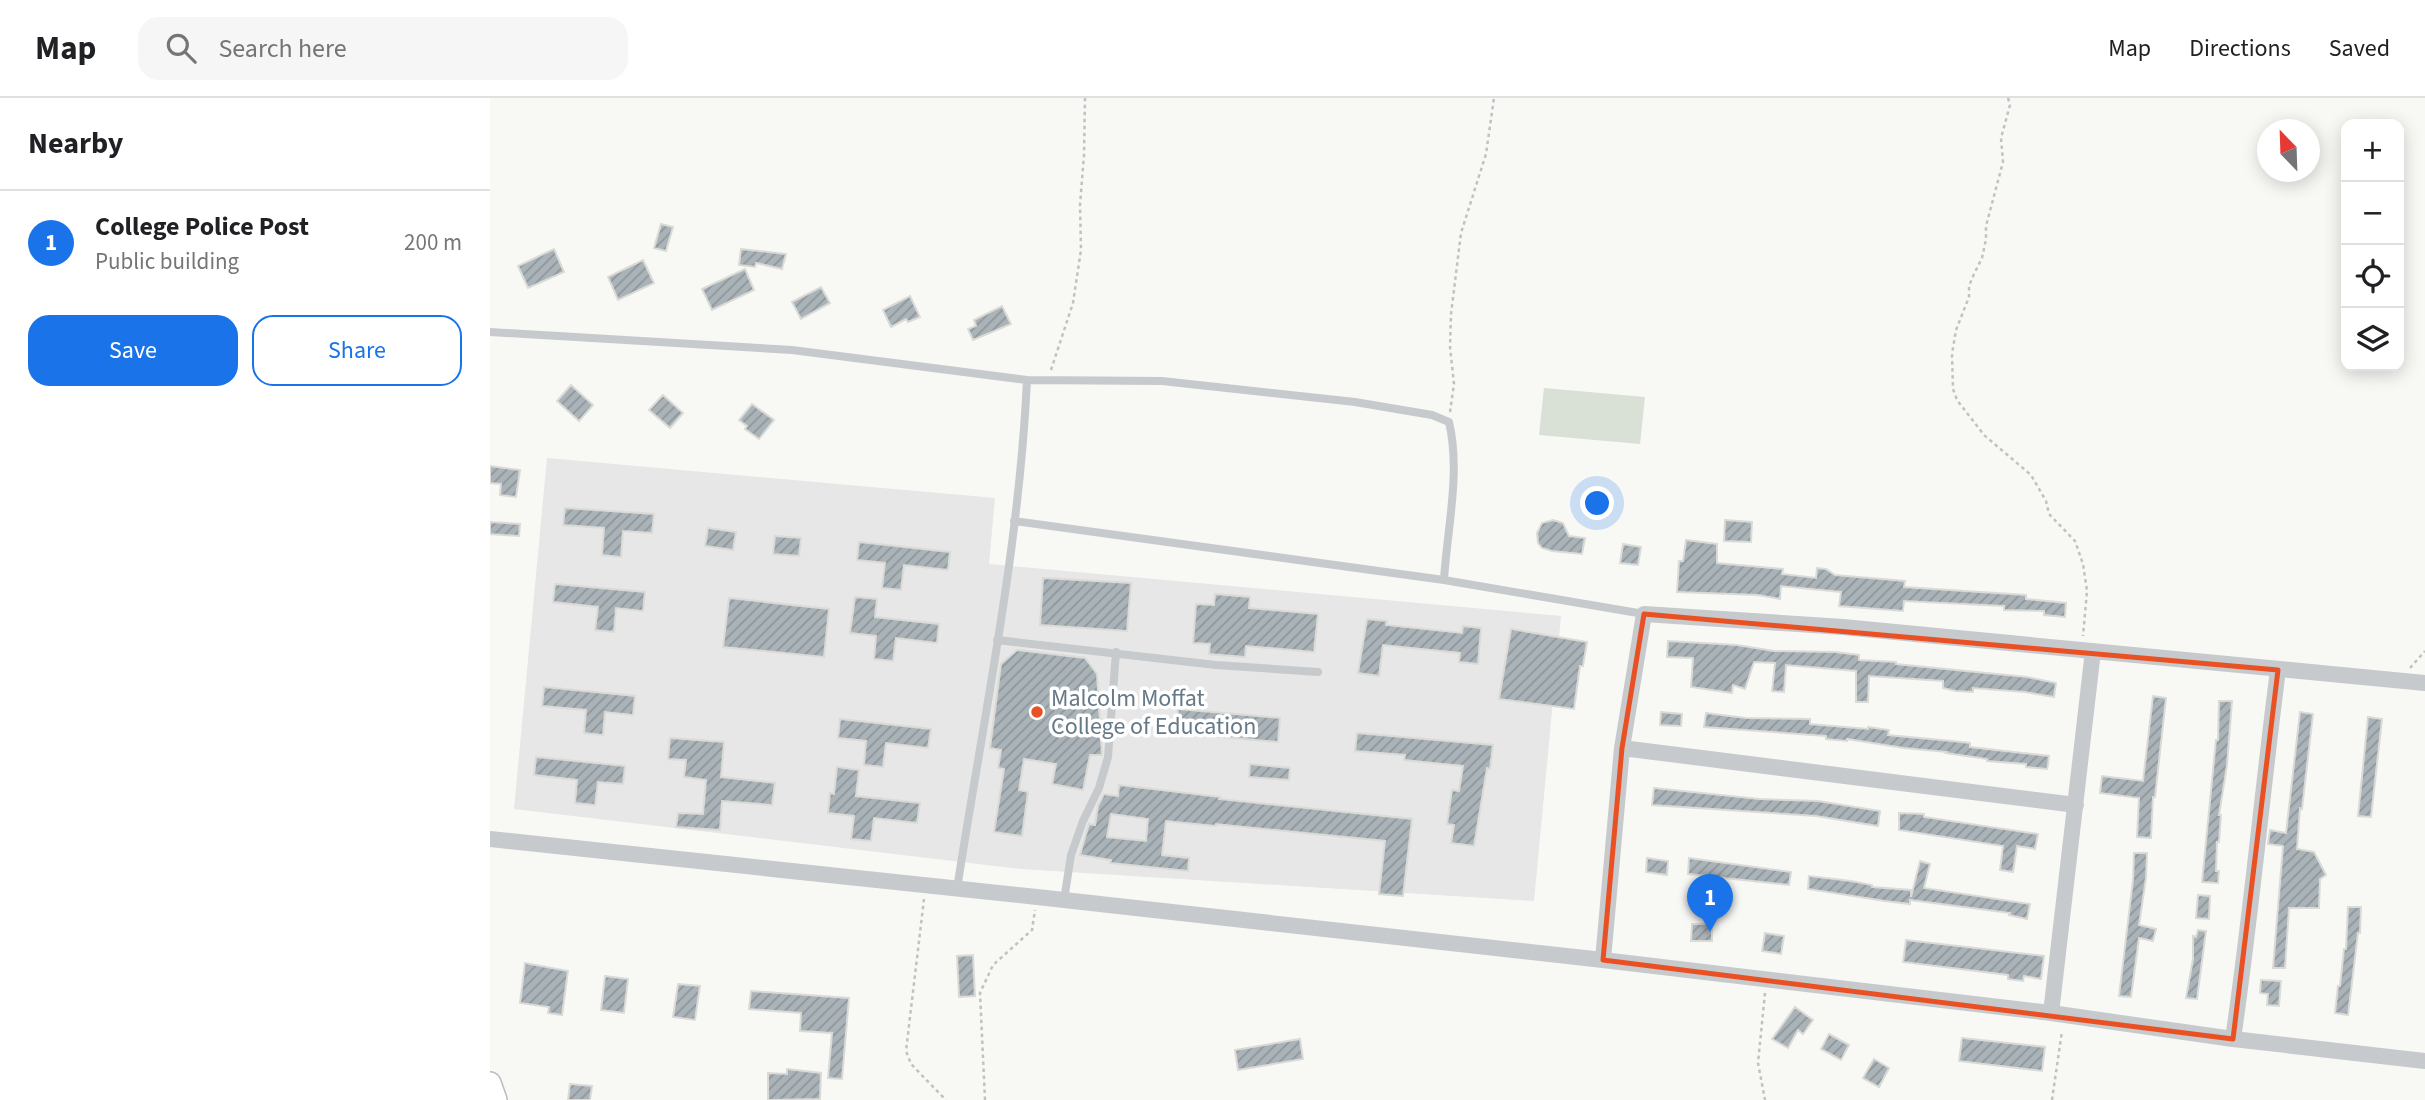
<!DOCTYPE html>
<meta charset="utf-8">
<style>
body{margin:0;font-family:"Source Sans 3",sans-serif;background:#f6f6f6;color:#202124}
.controls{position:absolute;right:21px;top:21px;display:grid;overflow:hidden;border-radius:14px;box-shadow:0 4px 18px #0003}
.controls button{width:63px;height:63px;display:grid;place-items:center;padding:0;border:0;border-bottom:2px solid #e0e0e0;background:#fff;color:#202124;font:35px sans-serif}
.compass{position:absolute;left:1767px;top:21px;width:63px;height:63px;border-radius:50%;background:#fff;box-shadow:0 4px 18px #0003;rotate:337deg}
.you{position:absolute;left:1108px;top:406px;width:24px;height:24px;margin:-18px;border:5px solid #fff;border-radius:50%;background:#1a73e8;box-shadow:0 0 0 10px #1a73e833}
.badge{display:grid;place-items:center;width:46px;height:46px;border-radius:50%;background:#1a73e8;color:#fff;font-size:23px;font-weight:700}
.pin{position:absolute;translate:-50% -58px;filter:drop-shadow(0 2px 4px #0008)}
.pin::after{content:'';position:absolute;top:37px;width:24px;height:21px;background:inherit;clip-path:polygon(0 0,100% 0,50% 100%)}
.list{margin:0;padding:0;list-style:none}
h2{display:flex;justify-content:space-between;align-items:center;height:91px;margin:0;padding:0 28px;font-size:30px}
h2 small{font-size:23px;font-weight:400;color:#757577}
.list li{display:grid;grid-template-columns:46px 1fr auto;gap:21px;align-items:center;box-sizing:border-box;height:105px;padding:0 28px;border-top:2px solid #e0e0e0}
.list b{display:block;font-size:26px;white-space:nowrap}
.list p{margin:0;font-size:23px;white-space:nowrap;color:#757577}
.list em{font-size:23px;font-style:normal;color:#757577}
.actions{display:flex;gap:14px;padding:21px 28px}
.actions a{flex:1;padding:16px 0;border:2px solid #1a73e8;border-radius:21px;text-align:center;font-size:24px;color:#1a73e8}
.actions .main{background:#1a73e8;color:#fff}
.icon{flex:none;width:38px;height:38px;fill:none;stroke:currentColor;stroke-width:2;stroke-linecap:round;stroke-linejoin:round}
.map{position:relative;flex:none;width:1935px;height:1002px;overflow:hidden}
header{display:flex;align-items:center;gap:42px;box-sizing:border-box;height:98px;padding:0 35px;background:#fff;border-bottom:2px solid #e0e0e0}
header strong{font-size:33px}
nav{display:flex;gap:38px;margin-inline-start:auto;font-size:24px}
.search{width:490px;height:63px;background:#f6f6f6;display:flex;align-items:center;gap:18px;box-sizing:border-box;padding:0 24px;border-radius:21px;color:#757577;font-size:26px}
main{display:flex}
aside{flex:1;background:#fff}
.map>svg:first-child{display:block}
</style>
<header>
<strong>Map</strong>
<div class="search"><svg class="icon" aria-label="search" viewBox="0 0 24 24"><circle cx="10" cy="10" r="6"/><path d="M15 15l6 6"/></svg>Search here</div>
<nav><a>Map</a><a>Directions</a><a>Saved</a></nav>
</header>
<main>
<aside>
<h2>Nearby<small></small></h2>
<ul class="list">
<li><span class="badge">1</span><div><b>College Police Post</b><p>Public building</p></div><em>200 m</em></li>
</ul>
<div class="actions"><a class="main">Save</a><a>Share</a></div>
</aside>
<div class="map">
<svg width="1935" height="1002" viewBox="0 0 1935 1002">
<defs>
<pattern id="building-hatch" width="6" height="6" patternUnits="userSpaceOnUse" patternTransform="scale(1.75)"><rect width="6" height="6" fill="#aab3b8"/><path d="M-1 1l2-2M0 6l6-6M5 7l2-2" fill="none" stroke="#8e969b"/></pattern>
</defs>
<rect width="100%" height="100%" fill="#f8f8f5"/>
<path fill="#e6e7e6" d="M57,360L505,400L499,466L1071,518L1044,803L531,771L24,711Z"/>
<path fill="#d9e0d6" d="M1054,290L1155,299L1150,346L1049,337Z"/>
<path fill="url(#building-hatch)" stroke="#dadad7" stroke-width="2" fill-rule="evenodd" d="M171,126L183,129L176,153L164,150Z
M64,151L74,174L38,190L28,168Z
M251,151L296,156L292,171L266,165L265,169L249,167Z
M153,162L164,185L128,202L118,179Z
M255,171L264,192L222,212L212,191Z
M331,189L340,205L311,221L302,204Z
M420,198L430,219L418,224L416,221L401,229L393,212Z
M512,208L521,226L483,242L478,231L486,228L484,222Z
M81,287L103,307L89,323L67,303Z
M173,297L193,315L180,330L159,312Z
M262,306L284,322L269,341L255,331L257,328L249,322Z
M0,368L30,372L26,399L10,397L11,386L0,385Z
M75,410L164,416L162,435L133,433L131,459L112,457L114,430L73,427Z
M1063,422L1073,425L1079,438L1095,440L1092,456L1062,453L1052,450L1048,445L1047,435L1052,425Z
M1235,422L1262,424L1261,444L1234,443Z
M0,424L30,426L29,438L0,436Z
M218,430L246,434L243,452L215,448Z
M285,438L311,440L309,458L283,456Z
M1196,442L1227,446V465L1293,471L1292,476L1326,480L1327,470L1336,471L1345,477L1415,483L1414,489L1536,497V501L1576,505L1575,519L1554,517V513L1514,512V508L1414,503L1413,513L1349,508L1351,494L1291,488L1290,501L1268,497L1187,494L1189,463H1193Z
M369,444L460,454L458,472L414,467L411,492L392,490L395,465L367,462Z
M1133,446L1151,449L1148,467L1130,465Z
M553,480L641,485L637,533L550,527Z
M65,486L155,494L153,513L126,510L124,534L105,532L108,509L63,504Z
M725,496L760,499L759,510L828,516L824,554L756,548L755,559L719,556L720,546L703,545L706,506L724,507Z
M365,499L387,501L385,519L449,526L447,545L406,540L403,563L384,561L386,538L360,535Z
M239,500L339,511L334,559L233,549Z
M877,521L897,523L896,527L972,535L973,528L991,530L988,566L969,564L970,555L893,547L889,578L868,575Z
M1021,531L1097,544L1093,568H1090L1084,611L1009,601Z
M1178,543L1247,547L1284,553L1345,554L1369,557V562L1406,564V566L1537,579L1566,585L1564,599L1535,594L1483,590V594L1466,593L1453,590V583L1379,578L1378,604H1366V573L1296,567L1294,594L1282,593L1285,565L1264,564L1255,591L1243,587L1242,595L1201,589L1203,560L1177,559Z
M527,552L595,560L607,576L612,657H600L593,692L562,686L566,666L534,661L529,692L538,694L532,738L504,734L514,671L508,670L511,652L500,650L511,566Z
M54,589L145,598L143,617L115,614L113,637L94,635L96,612L52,608Z
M1663,598L1676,600L1665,699H1663L1661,740L1647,739L1649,700L1610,695L1612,678L1653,683Z
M1729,603H1742L1737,667L1729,717H1731L1729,744H1727L1726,773H1729L1728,785L1712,784L1726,642H1728Z
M688,611L790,620L788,644L686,635Z
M1171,614L1192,616L1191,628L1170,627Z
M1810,614L1823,616L1812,711L1810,710L1807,751L1824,754L1836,777L1830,781L1829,810H1799L1795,870H1783L1793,748L1778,746L1780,732L1796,735Z
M1216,615L1256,620L1320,621V626L1378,631V629L1399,632L1398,637L1462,643L1480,645V649L1559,658L1558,667L1557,671L1536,669V666L1497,663V661L1456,655L1457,654L1414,650L1357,641V643L1336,641V638L1214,629Z
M1878,619L1892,621L1881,719L1868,718Z
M350,621L441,631L438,650L396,645L393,669L374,667L376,643L348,640Z
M867,635L1003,647L1000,671L997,670L984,748L961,745L964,727L957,726L962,692L969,693L973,668L914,662L915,657L865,653Z
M180,640L234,644L231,679L285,685L282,707L232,703L230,732L186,729L188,715L213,716L216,682L194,679L196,662L178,661Z
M46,659L135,668L133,686L108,684L105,707L85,705L87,682L44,677Z
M760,666L800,670L799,682L759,679Z
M347,669L369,672L366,698L430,705L427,725L384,720L381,743L361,741L364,718L338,715L340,695L344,696Z
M629,687L730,699L729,701L922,721L913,798L889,796L895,743L726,726V728L676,723L672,757L699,760L698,773L620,765L621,762L590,757L599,726L605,727L608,708L614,696L628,698ZM621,716L658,721L656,743L617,739Z
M1164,690L1269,701L1328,703L1390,713L1388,728L1326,718L1162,707Z
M1409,715L1434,716V719L1548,736L1545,751L1527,748L1523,774L1510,772L1513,748L1409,732Z
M1644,755H1657L1656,780L1649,827L1666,831L1663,843L1649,840L1641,899L1629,898L1643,782Z
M1157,760L1178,763L1177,777L1156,774Z
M1199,760L1301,774L1299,787L1198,776Z
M1430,763L1440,766L1434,790L1540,806L1537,821L1519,817L1520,815L1420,802V806L1395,803L1318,791L1319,778L1361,783L1382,787V789L1421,792V799Z
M1708,797L1720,798L1719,821L1706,820Z
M1858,809H1871L1870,835H1868L1858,917L1845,915L1848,888H1850L1854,851H1856Z
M1202,826H1222V843H1201Z
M1708,832L1716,833L1707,901L1696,900L1703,861V838L1706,839Z
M1275,835L1294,838L1291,856L1272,853Z
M1416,842L1554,858L1551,881L1534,878L1533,883L1518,881V877L1413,864Z
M483,857L485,898L469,899L467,858Z
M35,865L78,873L72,917L58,915L59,909L30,905Z
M115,878L138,881L134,915L111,912Z
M1771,882L1791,883L1789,908L1777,907L1778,896L1770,895Z
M188,886L210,888L205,922L183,919Z
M261,893L359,900L352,981L338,980L342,935L310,933L311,915L259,911Z
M1305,909L1323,922L1313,936L1308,932L1298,950L1282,941Z
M1339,936L1359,947L1351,962L1331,951Z
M1472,940L1555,949L1552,973L1469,963Z
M810,941L813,961L748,972L745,952Z
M1384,961L1399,970L1389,989L1373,980Z
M297,971L331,975L330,1001L278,1002V975L297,976Z
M80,986L102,988L100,1002H78Z"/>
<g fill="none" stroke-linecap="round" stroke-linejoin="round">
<g stroke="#b6bcc0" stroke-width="24">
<path id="secondary" d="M0,985L6,1002"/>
</g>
<path stroke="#bfc2c4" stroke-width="2.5" stroke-dasharray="3.5 3.5" stroke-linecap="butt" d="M1518,0L1520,7L1511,40L1513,64L1496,128V141L1492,160L1484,176L1479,188V199L1466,232L1462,256L1463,291L1467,302L1494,337L1541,377L1556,403L1559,416L1585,443L1593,466L1597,493L1593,538
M561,272L583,205L591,152L590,107L594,57L595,0
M960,314L964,286L960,249L961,216L971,135L996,56L1004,0
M1920,570L1935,553
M434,801L416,953L421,966L456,1002
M1275,895L1268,965L1275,1002
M495,1002L490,895L503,867L542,832L545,812
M1562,1002L1572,933"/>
<path stroke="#c6cacd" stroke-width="8" d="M0,234L302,252L537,282L672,283L865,304L942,317L959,324C971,375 957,431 954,482
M524,423L954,482L1154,516
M507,542L726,567L828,574
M467,791C493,622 529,453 537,282
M574,802L581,757L593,723L609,690L618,659L626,554"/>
<path stroke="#c6cacd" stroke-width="16" d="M1132,650L1586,707
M0,741L547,799L1113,862L1561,915L1743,941L1935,963
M1113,862L1132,650L1154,516L1353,529L1935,585
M1561,915L1603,553
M1743,941C1761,819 1772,695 1788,572"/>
<use href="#secondary" stroke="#fff" stroke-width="21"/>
</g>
<path fill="none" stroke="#e95124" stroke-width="5" stroke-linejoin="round" d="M1154,516L1788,572L1743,941L1113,862L1132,650Z"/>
<circle fill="#e95124" stroke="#fff" stroke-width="2.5" cx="547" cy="614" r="7"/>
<g text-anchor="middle" stroke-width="7" stroke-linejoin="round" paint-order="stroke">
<g font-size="24" fill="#667987" stroke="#fff" text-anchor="start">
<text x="561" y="608">Malcolm Moffat<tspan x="561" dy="28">College of Education</tspan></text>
</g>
</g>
</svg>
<div class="controls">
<button>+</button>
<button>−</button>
<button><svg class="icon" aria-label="locate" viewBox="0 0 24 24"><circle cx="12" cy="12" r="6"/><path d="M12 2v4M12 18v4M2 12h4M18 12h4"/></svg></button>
<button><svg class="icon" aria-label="layers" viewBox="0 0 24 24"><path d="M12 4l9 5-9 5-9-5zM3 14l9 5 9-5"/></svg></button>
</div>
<svg class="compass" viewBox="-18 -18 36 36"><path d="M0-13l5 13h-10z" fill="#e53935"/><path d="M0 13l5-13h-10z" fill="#757577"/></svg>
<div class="you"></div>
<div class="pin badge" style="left:1220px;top:834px">1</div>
</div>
</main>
